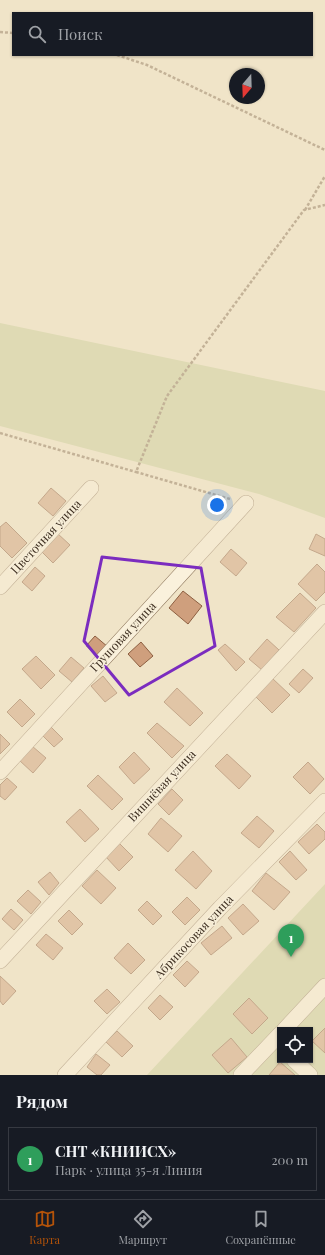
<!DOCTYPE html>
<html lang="ru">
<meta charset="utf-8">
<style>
body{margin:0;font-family:"Playfair Display",serif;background:#242831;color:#f1f3f6}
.controls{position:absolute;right:12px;bottom:12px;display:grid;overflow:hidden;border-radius:0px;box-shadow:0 1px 3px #0004}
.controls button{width:36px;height:36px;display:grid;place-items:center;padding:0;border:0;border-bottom:1px solid #363941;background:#171b24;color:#f1f3f6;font:20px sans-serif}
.compass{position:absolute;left:229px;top:68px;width:36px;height:36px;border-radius:50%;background:#171b24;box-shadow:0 1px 3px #0004;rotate:199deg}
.you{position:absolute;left:217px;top:505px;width:14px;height:14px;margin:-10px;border:3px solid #fff;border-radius:50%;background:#1a73e8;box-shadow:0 0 0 6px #1a73e833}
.badge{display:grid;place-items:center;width:26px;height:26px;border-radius:50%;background:#b45309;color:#fff;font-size:13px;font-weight:700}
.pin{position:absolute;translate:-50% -33px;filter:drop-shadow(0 1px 2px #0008)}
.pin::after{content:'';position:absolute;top:21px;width:14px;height:12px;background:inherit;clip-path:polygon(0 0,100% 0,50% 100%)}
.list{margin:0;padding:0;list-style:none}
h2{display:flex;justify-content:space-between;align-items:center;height:52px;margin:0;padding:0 16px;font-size:17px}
h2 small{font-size:13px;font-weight:400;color:#9ea1a6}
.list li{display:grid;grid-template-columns:26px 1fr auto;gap:12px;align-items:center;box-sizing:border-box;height:64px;margin:0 8px 8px;padding:0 8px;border:1px solid #363941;border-radius:0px}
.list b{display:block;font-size:15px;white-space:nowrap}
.list p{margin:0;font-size:13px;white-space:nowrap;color:#9ea1a6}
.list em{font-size:13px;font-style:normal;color:#9ea1a6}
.icon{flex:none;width:22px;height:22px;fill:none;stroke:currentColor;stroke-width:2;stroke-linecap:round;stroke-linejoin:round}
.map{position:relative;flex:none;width:325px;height:1075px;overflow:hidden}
.search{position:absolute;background:#171b24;box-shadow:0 1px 3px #0004;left:12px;right:12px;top:12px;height:44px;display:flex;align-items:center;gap:10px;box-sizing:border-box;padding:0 14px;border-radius:0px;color:#9ea1a6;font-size:15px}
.sheet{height:124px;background:#171b24}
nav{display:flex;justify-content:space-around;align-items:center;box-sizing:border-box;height:56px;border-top:1px solid #363941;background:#171b24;font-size:11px;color:#9ea1a6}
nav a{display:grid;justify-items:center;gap:2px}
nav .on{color:#b45309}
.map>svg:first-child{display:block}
</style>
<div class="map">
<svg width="325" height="1075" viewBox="0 0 325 1075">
<rect width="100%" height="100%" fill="#f0e4c8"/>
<path fill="#c9cf9b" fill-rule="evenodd" d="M0,323L325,391V518L259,494L0,426Z
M325,884V1075H147ZM280,1030H310V1060H280Z"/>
<path fill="#cf9f7d" stroke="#8d5f41" d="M51,488L66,501L53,516L38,503Z
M6,522L27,543L12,558L0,546V527Z
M57,533L70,545L53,563L40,550Z
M316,534L325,539V556L309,549Z
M231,549L247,563L236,576L220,562Z
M317,564L325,572V592L316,601L298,584Z
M35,567L45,576L32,591L22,582Z
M183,591L202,606L188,624L169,608Z
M300,593L316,608L294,632L276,617Z
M95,636L108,647L99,657L86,646Z
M267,639L279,650L262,670L249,659Z
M141,642L153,656L140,667L128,654Z
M225,644L245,662L236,671L218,650Z
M36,656L55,675L41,689L22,669Z
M71,657L84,668L72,682L59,671Z
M303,669L313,678L299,693L289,684Z
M103,676L117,693L105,702L91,686Z
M272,678L290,695L272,713L254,695Z
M177,688L203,713L190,726L164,702Z
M20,699L35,714L22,727L7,712Z
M157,723L184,746L172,758L147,733Z
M51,727L63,739L54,747L42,735Z
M0,734L10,744L0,754Z
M32,746L46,758L33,773L19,760Z
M134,752L150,769L134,784L119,767Z
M227,754L251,776L239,789L215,766Z
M308,762L324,779L310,794L293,777Z
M98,775L123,799L112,810L87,786Z
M7,778L17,787L5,800L0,796V785Z
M172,789L183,800L169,815L158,804Z
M80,809L99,829L85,842L66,822Z
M257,816L274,831L259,848L241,833Z
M161,818L182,836L168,852L148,834Z
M317,824L325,832V839L309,854L298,842Z
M119,843L133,857L119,871L105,856Z
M193,851L212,871L196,889L175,870Z
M290,851L307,870L296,880L279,862Z
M97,870L116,888L101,904L82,886Z
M50,872L59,883L49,895L38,882Z
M266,873L290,892L274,910L252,891Z
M28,890L41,902L31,914L17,901Z
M187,897L200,910L185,925L172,912Z
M147,901L162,916L153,925L138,910Z
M243,904L259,921L243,935L228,918Z
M11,909L23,920L14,930L2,919Z
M69,910L83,924L72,935L58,921Z
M222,926L232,938L211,955L201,943Z
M46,934L63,948L53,960L36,945Z
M128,943L145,960L131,974L114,958Z
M187,961L199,972L185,987L173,975Z
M0,976L16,991L3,1005L0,1001Z
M107,989L120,1002L107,1014L94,1001Z
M160,995L173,1007L160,1020L148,1008Z
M249,998L268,1018L252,1034L233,1014Z
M325,1028V1053L312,1041Z
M117,1031L133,1046L122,1057L106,1042Z
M231,1038L247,1057L228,1073L212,1055Z
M96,1054L110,1065L101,1075H97L87,1067Z
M280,1062L295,1075H269Z"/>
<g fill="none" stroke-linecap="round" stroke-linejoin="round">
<g stroke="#8d765c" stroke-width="16">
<path id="minor" d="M0,587L91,488
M0,772L246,503
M0,961L325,612
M284,1030L325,986
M294,1060L310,1075
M65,1075L220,908L325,801
M241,1075L280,1034"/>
</g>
<path stroke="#8d765c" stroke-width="2.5" stroke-dasharray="3 2" stroke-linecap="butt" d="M0,32L13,33
M117,55L147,65L325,150
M305,210L325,176
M0,433L136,472
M230,499L136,472L167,396L304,210L325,205"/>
<use href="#minor" stroke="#faf1dc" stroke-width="15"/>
</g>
<path d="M0 0H325V1075H0ZM102,557L201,568L215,646L129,695L84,641Z" fill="#f0e4c8" fill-opacity=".55" fill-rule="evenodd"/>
<path fill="none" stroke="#7b2cbf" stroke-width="3" stroke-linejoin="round" d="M102,557L201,568L215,646L129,695L84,641Z"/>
<g text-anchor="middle" stroke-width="3" stroke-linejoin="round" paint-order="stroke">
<g font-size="12" fill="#3d2e20" stroke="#f7eed8">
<text transform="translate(46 537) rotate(-47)" y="4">Цветочная улица</text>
<text transform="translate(123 637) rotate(-47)" y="4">Грушовая улица</text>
<text transform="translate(162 786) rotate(-47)" y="4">Вишнёвая улица</text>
<text transform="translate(194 937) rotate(-47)" y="4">Абрикосовая улица</text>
</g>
</g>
</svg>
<div class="controls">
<button><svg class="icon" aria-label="locate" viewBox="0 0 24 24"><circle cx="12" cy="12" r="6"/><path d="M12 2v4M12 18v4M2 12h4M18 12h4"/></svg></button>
</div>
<svg class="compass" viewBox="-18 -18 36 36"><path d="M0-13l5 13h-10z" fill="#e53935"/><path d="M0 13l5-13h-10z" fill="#9ea1a6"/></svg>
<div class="you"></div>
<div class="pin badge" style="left:291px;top:957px;background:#2e9e5b">1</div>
<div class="search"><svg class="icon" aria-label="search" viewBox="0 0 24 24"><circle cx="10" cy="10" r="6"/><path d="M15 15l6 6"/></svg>Поиск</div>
</div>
<section class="sheet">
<h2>Рядом<small></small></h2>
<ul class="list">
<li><span class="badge" style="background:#2e9e5b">1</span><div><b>СНТ «КНИИСХ»</b><p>Парк · улица 35-я Линия</p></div><em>200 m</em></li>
</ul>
</section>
<nav>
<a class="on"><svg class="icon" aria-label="map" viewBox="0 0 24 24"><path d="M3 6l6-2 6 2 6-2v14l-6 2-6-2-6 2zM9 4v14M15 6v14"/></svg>Карта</a>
<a><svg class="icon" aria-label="directions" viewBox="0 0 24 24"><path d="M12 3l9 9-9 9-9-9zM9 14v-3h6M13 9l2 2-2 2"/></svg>Маршрут</a>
<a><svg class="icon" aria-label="saved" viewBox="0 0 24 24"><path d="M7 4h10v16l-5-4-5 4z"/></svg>Сохранённые</a>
</nav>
